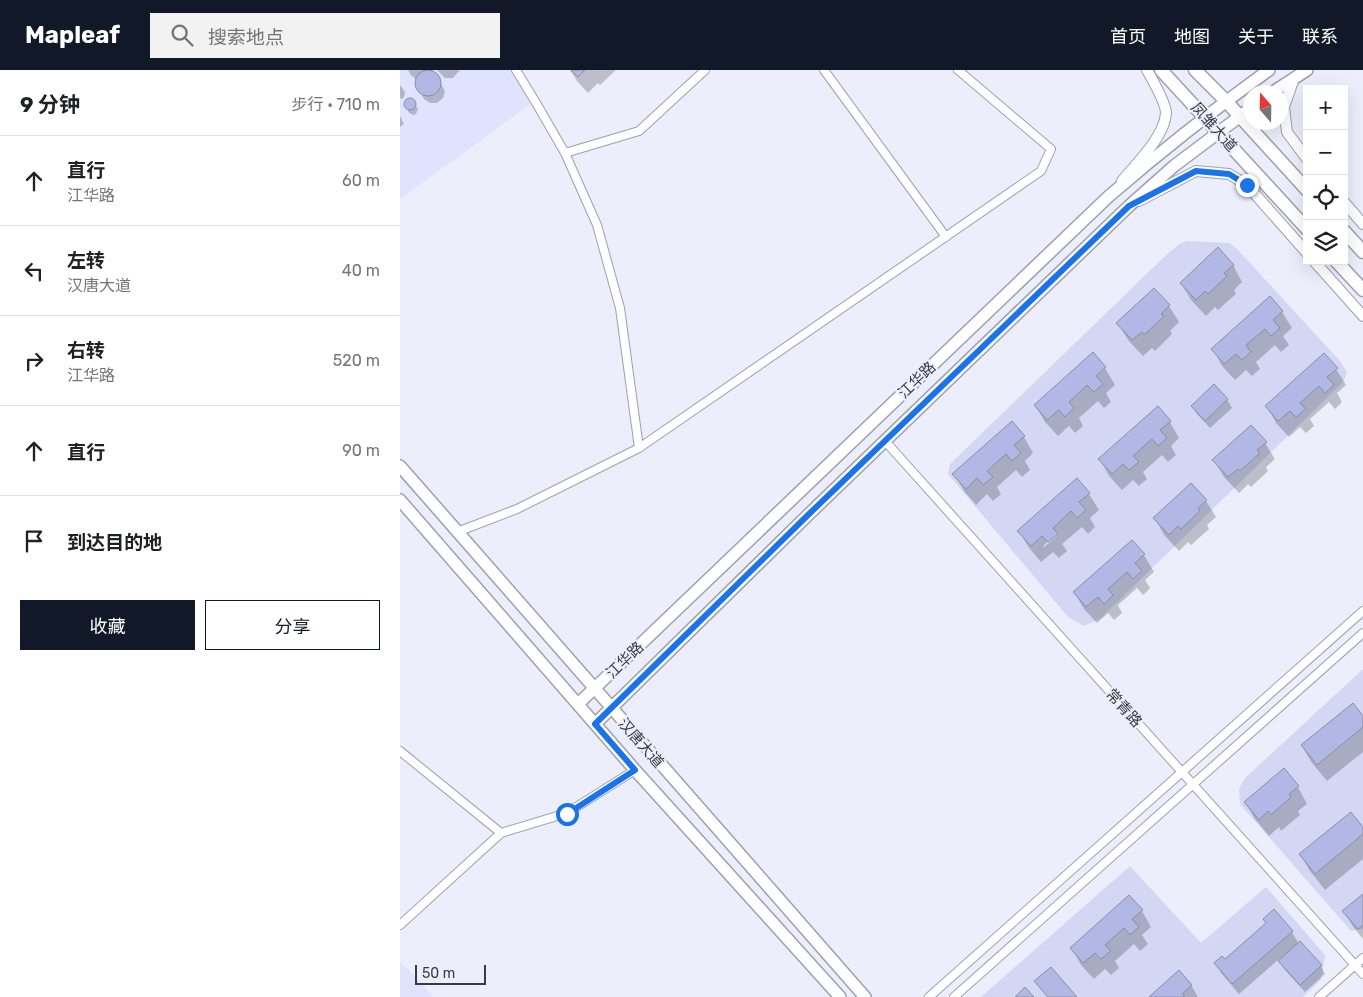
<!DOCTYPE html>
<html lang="zh">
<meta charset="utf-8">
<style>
body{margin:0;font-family:Rubik,"Noto Sans SC",sans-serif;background:#f2f2f2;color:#202124}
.controls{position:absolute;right:15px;top:15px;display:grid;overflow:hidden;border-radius:0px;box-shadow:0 5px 20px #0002}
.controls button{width:45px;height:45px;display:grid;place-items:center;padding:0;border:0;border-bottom:1px solid #e0e0e0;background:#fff;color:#202124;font:25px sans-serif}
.compass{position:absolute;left:843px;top:15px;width:45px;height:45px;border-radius:50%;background:#fff;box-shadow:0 5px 20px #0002;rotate:340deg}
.scale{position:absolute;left:15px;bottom:12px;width:71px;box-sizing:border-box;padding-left:5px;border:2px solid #3a3b42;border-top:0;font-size:14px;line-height:18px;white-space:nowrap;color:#3a3b42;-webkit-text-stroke:4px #eceefc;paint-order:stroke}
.stop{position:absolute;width:15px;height:15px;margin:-11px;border:4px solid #1a73e8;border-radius:50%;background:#fff}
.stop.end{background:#1a73e8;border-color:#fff;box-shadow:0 1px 5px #0008}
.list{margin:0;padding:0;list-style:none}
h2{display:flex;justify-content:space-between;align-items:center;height:65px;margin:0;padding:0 20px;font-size:21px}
h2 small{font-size:16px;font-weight:400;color:#757577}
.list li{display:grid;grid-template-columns:32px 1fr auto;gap:15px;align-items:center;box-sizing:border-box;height:90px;padding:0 20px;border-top:1px solid #e0e0e0}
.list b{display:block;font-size:19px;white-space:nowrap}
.list p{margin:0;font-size:16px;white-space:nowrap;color:#757577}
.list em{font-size:16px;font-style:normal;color:#757577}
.actions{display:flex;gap:10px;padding:15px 20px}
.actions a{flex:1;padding:11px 0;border:1px solid #111827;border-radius:0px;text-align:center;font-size:18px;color:#111827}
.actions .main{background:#111827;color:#fff}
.icon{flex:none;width:28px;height:28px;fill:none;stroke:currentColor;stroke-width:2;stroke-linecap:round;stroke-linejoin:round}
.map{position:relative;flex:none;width:963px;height:927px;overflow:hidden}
header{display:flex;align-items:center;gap:30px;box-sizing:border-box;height:70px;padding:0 25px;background:#111827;color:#fff}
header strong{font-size:24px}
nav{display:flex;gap:28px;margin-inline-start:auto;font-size:18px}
.search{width:350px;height:45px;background:#f2f2f2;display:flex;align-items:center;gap:12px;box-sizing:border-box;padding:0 18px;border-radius:0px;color:#757577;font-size:19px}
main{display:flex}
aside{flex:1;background:#fff}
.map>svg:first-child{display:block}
</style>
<header>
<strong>Mapleaf</strong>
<div class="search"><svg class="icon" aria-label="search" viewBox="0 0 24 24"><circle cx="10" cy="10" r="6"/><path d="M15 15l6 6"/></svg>搜索地点</div>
<nav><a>首页</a><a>地图</a><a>关于</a><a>联系</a></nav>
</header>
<main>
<aside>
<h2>9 分钟<small>步行 · 710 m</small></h2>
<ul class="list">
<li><svg class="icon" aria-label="ahead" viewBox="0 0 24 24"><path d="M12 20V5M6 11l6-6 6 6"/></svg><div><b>直行</b><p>江华路</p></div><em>60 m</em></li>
<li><svg class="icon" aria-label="left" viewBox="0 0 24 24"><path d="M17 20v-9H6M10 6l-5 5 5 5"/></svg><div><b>左转</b><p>汉唐大道</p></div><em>40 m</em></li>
<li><svg class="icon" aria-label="right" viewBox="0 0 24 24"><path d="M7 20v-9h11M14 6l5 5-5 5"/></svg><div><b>右转</b><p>江华路</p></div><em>520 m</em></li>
<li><svg class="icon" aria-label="ahead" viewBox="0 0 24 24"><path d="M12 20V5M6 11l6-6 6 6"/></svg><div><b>直行</b></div><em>90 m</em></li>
<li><svg class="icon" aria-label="arrive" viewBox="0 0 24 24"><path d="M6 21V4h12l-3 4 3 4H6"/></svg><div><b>到达目的地</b></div></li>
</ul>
<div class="actions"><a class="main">收藏</a><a>分享</a></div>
</aside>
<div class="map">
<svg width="963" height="927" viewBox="0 0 963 927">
<rect width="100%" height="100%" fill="#eceefc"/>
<path fill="#dfe3fd" d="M0,0H116L135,31L0,129Z
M0,892L12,903L33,927H0Z"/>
<path fill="#d3d7f4" d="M787,171L829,173L837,179L941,292L947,303L943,312L700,549L684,556L668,547L548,404L550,394L764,187L779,174Z
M963,599V859L951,861L840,734L839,719L845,708Z
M730,796L801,873L866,817L925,885L921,910L903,927H581Z"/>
<path fill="#0003" fill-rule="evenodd" d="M8,0H31V2L36,5L45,21L43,28L37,33H30L24,29L17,16V10L11,5Z
M37,0H60L53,8H45Z
M170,0H216L200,15L198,13L188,23L177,11Z
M0,15L5,22L4,27L2,29L0,28Z
M10,29L13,31L18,39L16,44L13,45L9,43L6,37L5,32Z
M0,46L4,54L0,57Z
M833,195L842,212L834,220L836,224L818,240L815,237L806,246L791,230L781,213Z
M754,220L769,236L779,252L770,261L772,264L755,281L752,278L743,286L728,270L718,253Z
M870,228L882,242L892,258L883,266L889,275L881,282L875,275L856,292L860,299L852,306L846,300L835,310L822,296L813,279Z
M693,284L705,298L715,315L706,323L711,332L704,338L698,331L679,348L683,356L675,363L669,356L658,366L645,352L635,335Z
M936,299L946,315L937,323L942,332L935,339L929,332L910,349L914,356L906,363L900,357L889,367L876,353L867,336Z
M827,329L832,338L810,358L797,344L792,336Z
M770,352L779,368L771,376L776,385L768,392L762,385L743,402L747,409L739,416L733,410L722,420L709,406L700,389Z
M624,367L633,383L625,391L630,400L622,407L616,400L597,417L601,424L593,431L587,424L576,435L564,421L554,404Z
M865,373L875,389L866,397L868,401L851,417L848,414L839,423L824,407L814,390Z
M791,414L806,431L816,447L807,455L809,459L791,475L788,472L779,481L764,465L755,448Z
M689,424L699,440L690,448L695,457L688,464L682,457L662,474L667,481L659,488L653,482L641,492L629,478L619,461ZM658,462V465L644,477L643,476Z
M732,471L744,485L754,502L745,510L750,518L743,525L737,518L718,535L722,543L714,550L708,543L697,553L684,539L674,522Z
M952,635L963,647V682L927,711L912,693L902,676Z
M898,717L907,734L898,741L900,745L881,761L879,757L869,766L855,749L845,732Z
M951,743L963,759V789L925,820L910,801L900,784Z
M963,826V869L954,858L944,842Z
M742,841L751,857L742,865L748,874L740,881L734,874L715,891L719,898L711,905L705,899L694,909L681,895L672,878Z
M867,854L892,862L899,874L921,896L925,904L905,922L884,899L879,889L839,924L822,904L816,893L824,890Z
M791,915L798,927H750Z"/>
<path fill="#b2b8e5" stroke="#8b8e9e" d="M171,0H185L178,7Z
M15 13a13 13 0 1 1 26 0a13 13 0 1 1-26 0Z
M4 34a6 6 0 1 1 12 0a6 6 0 1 1-12 0Z
M818,177L834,195L824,203L827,206L808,224L805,221L796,230L780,213Z
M754,218L770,235L761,244L764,246L744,265L742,262L732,270L716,253Z
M870,226L883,241L873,250L880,258L871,266L865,259L846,275L851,282L842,290L836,284L824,294L811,279Z
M693,282L706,297L696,306L703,314L694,322L687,315L669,332L674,338L665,347L659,340L647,350L634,335Z
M924,283L938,298L927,307L934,315L925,323L919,316L900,333L906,339L896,347L890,341L878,351L865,336Z
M814,314L828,329L805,351L791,336Z
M758,336L771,351L760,360L767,368L758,376L752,369L733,386L739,392L729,400L723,394L712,404L698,389Z
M612,351L625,366L614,375L621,383L612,391L606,384L587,401L593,407L583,415L577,408L566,419L552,404Z
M851,355L867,372L857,380L860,383L840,401L838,399L828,407L812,390Z
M677,408L690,423L679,432L686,440L677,448L671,441L653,458L658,464L648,472L642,466L631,476L617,461Z
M791,413L807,430L798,438L800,441L781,459L778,456L769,465L753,448Z
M732,470L745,484L735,493L742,501L733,509L727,502L708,519L713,525L704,534L698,527L686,537L673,522Z
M953,633L963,646V657L917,695L901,675Z
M884,698L899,716L889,724L891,727L871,745L868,741L859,750L844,732Z
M951,742L963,757V764L915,804L899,784Z
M963,824V855L958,859L942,841Z
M729,825L743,840L732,849L739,857L730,865L724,858L705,875L711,881L701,889L695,883L683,893L670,878Z
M874,839L893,861L832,914L814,893L822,886L825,889L866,853L863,849Z
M900,871L922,895L900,915L878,891Z
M651,897L677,927H648L634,911Z
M779,900L792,915L782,924L785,927H749Z
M625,917L634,927H615Z"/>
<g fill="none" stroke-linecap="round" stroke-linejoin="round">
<g stroke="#9da0b1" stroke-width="10">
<path id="minor" d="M116,0L135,31L165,83
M424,0L546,167
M485,371L963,904
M239,378L220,238L197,155L165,83L239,61L305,0
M57,462L117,439L239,378L641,101L651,79L558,0
M0,681L101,763
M0,855L101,763L167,743L235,700
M529,927L963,541
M554,927L963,563
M919,927L963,888"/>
</g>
<g stroke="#9da0b1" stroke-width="12">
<path id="tertiary" d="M894,8L884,37L887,62L907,89
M722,111C736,94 765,66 766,43C766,33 752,9 747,0
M739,131L796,101L829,104L847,115L907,183
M944,132L963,154
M914,191L963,246"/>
</g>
<g stroke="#9da0b1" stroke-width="14">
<path id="secondary" d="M873,22L907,0
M0,396L465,927
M0,430L235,700L440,927
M178,634L708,127C760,82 813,40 869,0
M195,654L409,444L729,136L774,96L851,38"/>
</g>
<g stroke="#9da0b1" stroke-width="15">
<path id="primary" d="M761,0L907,159
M795,0L826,31L907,120
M944,161L963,182
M936,191L963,220"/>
</g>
<use href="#minor" stroke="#fff" stroke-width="8"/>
<use href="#tertiary" stroke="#fff" stroke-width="10"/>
<use href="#secondary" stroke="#fff" stroke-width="11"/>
<use href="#primary" stroke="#fff" stroke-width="12"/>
</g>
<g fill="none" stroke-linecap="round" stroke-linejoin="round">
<path stroke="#1a73e8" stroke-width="6" d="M167,744L235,700L195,654L409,444L729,136L796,101L829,104L847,115"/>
</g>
<g text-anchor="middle" stroke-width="4.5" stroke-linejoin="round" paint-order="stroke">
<g font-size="15" fill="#3a3b42" stroke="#eceefc">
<text transform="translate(814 57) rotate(48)" y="5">凤雏大道</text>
<text transform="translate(517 310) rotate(-44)" y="5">江华路</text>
<text transform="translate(225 590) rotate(-44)" y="5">江华路</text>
<text transform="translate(724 638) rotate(48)" y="5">常青路</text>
<text transform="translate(241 673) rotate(49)" y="5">汉唐大道</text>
</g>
</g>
</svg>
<div class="controls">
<button>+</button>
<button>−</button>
<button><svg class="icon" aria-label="locate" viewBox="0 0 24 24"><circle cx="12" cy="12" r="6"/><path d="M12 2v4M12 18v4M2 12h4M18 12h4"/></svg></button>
<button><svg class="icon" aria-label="layers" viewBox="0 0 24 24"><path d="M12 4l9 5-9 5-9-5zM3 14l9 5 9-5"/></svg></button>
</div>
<svg class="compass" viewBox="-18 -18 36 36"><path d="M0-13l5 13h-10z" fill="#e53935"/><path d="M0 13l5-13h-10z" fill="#757577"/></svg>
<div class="scale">50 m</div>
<div class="stop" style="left:167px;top:744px"></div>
<div class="stop end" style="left:847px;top:115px"></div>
</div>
</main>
